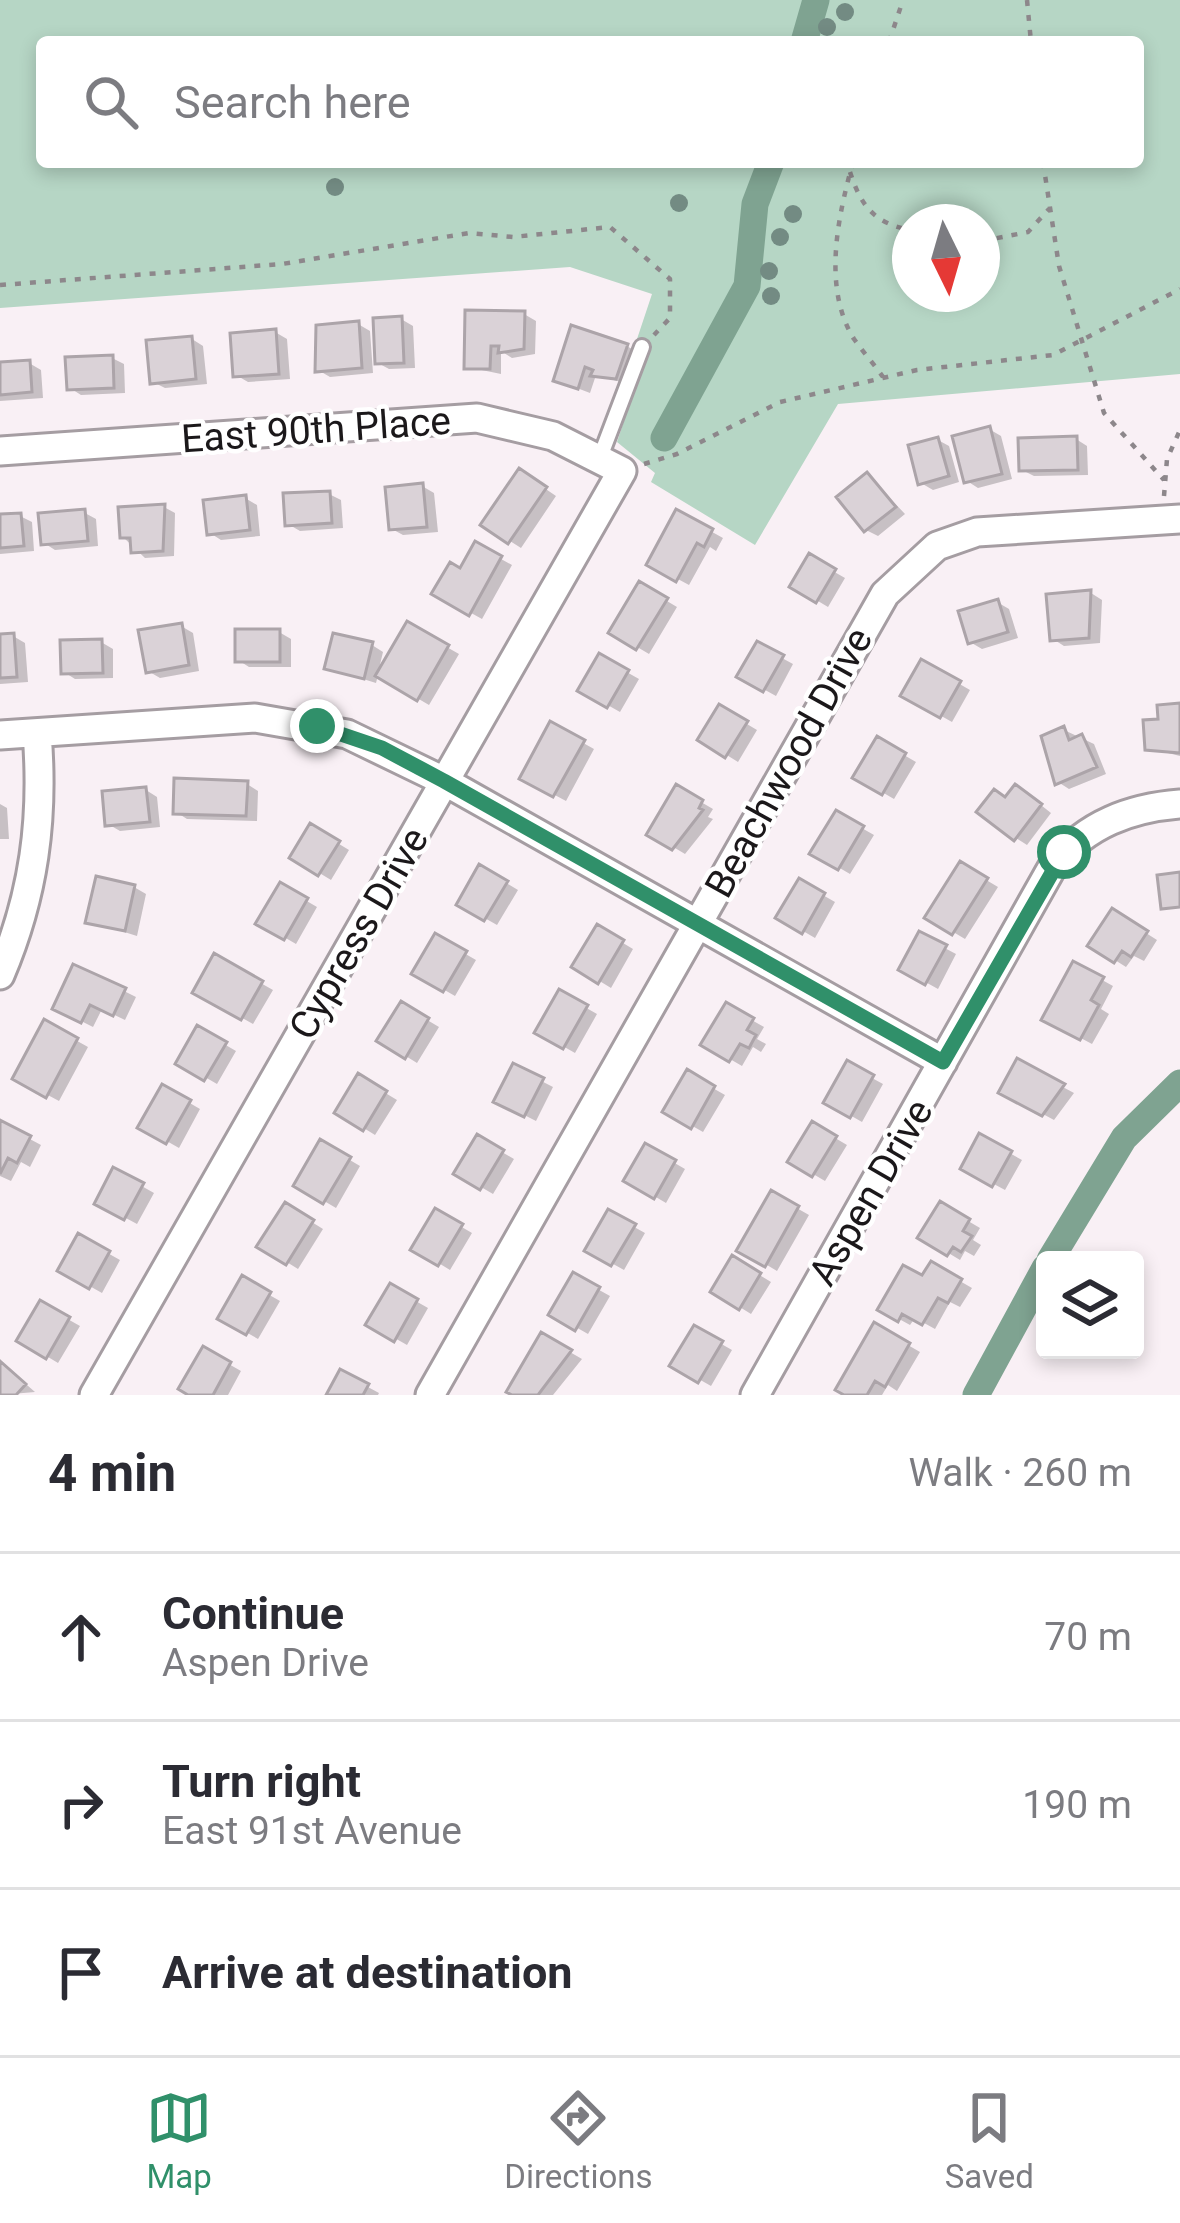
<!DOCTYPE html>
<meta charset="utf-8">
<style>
body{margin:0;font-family:Roboto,sans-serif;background:#f2f2f3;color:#2b2b33}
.controls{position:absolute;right:36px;bottom:36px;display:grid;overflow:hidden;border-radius:12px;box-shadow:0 6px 18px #0003}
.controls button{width:108px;height:108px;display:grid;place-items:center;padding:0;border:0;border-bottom:3px solid #e1e1e2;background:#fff;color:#2b2b33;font:60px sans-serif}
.compass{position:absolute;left:892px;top:204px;width:108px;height:108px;border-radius:50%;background:#fff;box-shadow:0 6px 18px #0003;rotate:175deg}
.stop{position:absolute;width:36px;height:36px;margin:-27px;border:9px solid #30906a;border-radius:50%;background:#fff}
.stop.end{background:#30906a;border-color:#fff;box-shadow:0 3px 12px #0008}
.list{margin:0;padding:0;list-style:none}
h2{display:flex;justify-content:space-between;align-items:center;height:156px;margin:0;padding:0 48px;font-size:51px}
h2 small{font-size:39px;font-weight:400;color:#7c7c81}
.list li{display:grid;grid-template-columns:78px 1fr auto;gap:36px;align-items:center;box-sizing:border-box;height:168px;padding:0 48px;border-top:3px solid #e1e1e2}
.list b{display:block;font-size:45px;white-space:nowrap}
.list p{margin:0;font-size:39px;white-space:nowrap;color:#7c7c81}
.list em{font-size:39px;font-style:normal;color:#7c7c81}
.icon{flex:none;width:66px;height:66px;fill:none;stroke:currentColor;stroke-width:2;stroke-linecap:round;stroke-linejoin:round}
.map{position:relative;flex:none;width:1180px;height:1395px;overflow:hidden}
.search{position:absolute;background:#fff;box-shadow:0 6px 18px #0003;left:36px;right:36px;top:36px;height:132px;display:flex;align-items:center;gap:30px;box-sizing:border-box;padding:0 42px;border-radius:12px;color:#7c7c81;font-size:45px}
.sheet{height:660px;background:#fff}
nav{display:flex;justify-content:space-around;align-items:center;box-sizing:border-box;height:168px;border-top:3px solid #e1e1e2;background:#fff;font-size:33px;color:#7c7c81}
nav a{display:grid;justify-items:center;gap:6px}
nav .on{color:#30906a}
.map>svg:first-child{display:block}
</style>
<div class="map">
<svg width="1180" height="1395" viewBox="0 0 1180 1395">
<rect width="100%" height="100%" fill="#f9f0f5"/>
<path fill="#b6d6c5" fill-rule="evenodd" d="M0,0H1180V374L838,404L755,545L651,482L655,473L617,442L647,351L635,345L652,294L570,267L0,308ZM42,42H1138V162H42ZM910,222H982V294H910Z"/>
<path fill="#0003" d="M524,314L536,321L535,354L512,358L501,351V374L467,367Z
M401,319L413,326L415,368L389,369L378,363Z
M358,324L370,331L373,373L330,377L318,370Z
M275,332L287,339L290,379L248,382L236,375Z
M192,339L203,346L207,384L165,388L153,382Z
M627,346L638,353L628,384L596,375L590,393L556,380Z
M112,358L124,364L125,393L81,395L70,388Z
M29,363L41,370L43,398L0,401V365Z
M989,429L1001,436L1012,479L978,488L967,481Z
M1076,439L1087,446L1088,475L1034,476L1022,470Z
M938,440L949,446L959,482L933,490L921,483Z
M868,475L905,514L878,536L866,530Z
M531,479L556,496L521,548L510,541Z
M422,486L434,493L438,532L403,535L392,529Z
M329,494L341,500L343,528L300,531L288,524Z
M245,498L257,505L260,536L221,540L210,533Z
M164,507L175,513L174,556L145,558L123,537Z
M85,513L96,519L98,546L55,550L44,543Z
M678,513L723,538L716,551L710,547L689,585L650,564Z
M20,516L32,522L34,551L0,554V517Z
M476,545L512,565L482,619L435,593L461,572Z
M810,558L845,578L828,607L793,586Z
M640,585L677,607L649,654L612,632Z
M1091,593L1102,600L1100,643L1064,646L1053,639Z
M997,602L1009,609L1018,638L982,649L970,642Z
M408,625L459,654L429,705L378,675L376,683L328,668L372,645L383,652L378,673Z
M181,626L193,633L199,671L160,678L148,671Z
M279,632L291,639V667H249L238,660Z
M13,636L25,643L28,682L0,684V637Z
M101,642L113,649V678L75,679L64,672Z
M758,645L793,664L776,696L740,676Z
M600,657L639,679L620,712L581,690Z
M923,663L970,690L952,722L904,695Z
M1180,706V756L1148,748L1161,722Z
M720,708L757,730L738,762L701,739Z
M551,725L594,749L566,801L523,778Z
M1064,730L1094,744L1106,774L1069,789L1058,782L1046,755Z
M878,740L916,762L894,799L856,777Z
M247,784L258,791L257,821L187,819L176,812Z
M677,788L713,809L708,817L713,819L685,854L650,833Z
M146,790L157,797L160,827L120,831L108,824Z
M1027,794L1051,813L1027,845L1016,838L1006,800Z
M0,804L7,808L9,839H0Z
M837,814L874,835L850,874L814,853Z
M311,827L349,850L331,880L293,857Z
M961,865L998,887L965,939L928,917Z
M481,868L518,890L497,925L460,904Z
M800,882L835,902L815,938L779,917Z
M281,886L317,907L296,944L260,923Z
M134,887L146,894L137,936L89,921Z
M1113,912L1157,940L1144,961L1134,956L1126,967L1091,945Z
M598,928L633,949L611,988L575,966Z
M920,935L956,954L938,989L902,969Z
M436,937L476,960L455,996L415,973Z
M215,957L273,990L253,1024L196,992Z
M1075,965L1113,986L1101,1009L1109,1014L1092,1044L1045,1019Z
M124,991L136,997L125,1020L102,1009L93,1027L67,1014Z
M560,993L597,1014L575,1053L538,1032Z
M402,1005L439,1027L417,1063L380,1040Z
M727,1006L764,1027L757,1039L766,1044L761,1052L753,1047L742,1066L704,1044Z
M45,1023L88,1047L59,1101L16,1078Z
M198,1029L236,1051L217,1084L179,1062Z
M1018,1063L1074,1093L1054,1120L1002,1092Z
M848,1065L883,1084L862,1122L827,1102Z
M514,1067L553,1087L536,1121L497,1101Z
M688,1074L725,1095L703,1132L666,1111Z
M359,1077L397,1100L375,1135L338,1112Z
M164,1088L200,1109L179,1148L142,1127Z
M0,1123L41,1145L30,1167L21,1162L11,1181L0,1176Z
M813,1125L847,1145L825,1181L791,1161Z
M981,1137L1022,1160L1005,1190L964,1168Z
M478,1138L514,1159L493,1194L457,1173Z
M321,1143L360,1166L336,1208L297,1185Z
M647,1147L685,1169L666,1203L627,1180Z
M115,1171L154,1193L137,1224L98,1203Z
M772,1194L809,1215L777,1271L740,1249Z
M941,1205L980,1228L973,1240L981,1245L974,1256L965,1251L960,1260L922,1237Z
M286,1206L323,1229L298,1269L261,1246Z
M436,1212L472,1233L450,1270L414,1248Z
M609,1213L645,1233L624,1270L588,1250Z
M79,1237L120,1260L102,1293L61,1270Z
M733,1259L771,1282L751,1314L714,1291Z
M932,1265L972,1288L960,1307L950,1302L935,1329L915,1318L910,1325L881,1309L923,1279Z
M574,1276L610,1296L588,1334L553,1314Z
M243,1280L280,1301L258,1339L221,1318Z
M391,1287L428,1308L407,1345L370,1324Z
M41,1304L80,1326L58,1363L20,1340Z
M875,1326L920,1352L897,1391L888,1385L882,1395H850Z
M695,1329L732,1350L711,1386L674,1365Z
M542,1336L582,1359L553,1395H518Z
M204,1350L241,1371L228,1395H194Z
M0,1364L11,1371L35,1392L0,1395Z
M342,1373L379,1393L378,1395H329Z"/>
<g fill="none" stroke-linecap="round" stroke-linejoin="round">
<path stroke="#7fa391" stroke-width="27" d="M804,42L816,0
M664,438L747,286L755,204L771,162
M1050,1260L1124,1138L1180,1083
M976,1395L1045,1268"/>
</g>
<path fill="#dad2d7" stroke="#aca4a9" stroke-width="3" d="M465,310L525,311L524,349L498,353L499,346H491L490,369H464Z
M402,316L404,363L375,364L373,318Z
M359,321L362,368L315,372L316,325Z
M571,325L628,344L616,379L590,376L593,370L585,367L578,389L553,381Z
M276,329L279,374L233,377L230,333Z
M192,336L196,379L150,384L146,340Z
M113,355L114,388L67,390L65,357Z
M30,360L32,392L0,395V362Z
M990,426L1002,474L964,483L952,436Z
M1077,436L1078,470L1019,471L1018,438Z
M938,437L949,476L918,485L908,445Z
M519,468L547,487L508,544L480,525Z
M867,472L896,507L864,532L836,497Z
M423,483L427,527L389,530L385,487Z
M330,491L332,523L285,526L283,493Z
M246,495L250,530L207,535L203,500Z
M165,504L163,551L131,553L130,538H120L118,507Z
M85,509L88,541L41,545L38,513Z
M676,509L713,529L704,547L697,543L676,582L646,565Z
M21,513L24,546L0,548V514Z
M475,541L502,556L469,616L431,594L450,562L460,568Z
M809,553L836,569L816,603L789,587Z
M639,581L668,598L636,650L608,633Z
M1091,590L1089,638L1050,641L1046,594Z
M998,599L1008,632L968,644L958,611Z
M407,621L449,645L417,701L375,676Z
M182,623L189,665L146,673L138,630Z
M235,629H280V662H235Z
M14,633L17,677L0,678V634Z
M333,633L373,642L364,679L324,669Z
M102,639L103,673L61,674L60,640Z
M757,641L784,655L763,692L736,677Z
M599,653L629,670L607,708L577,691Z
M921,659L961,681L940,718L900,696Z
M1180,703V753L1145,750L1143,720L1158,719L1157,705Z
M719,704L748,721L725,758L697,740Z
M550,721L585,740L553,797L519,779Z
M1064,726L1069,740L1082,734L1097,767L1055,785L1041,736Z
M877,736L906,753L882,795L852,778Z
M174,778L248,781L246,816L173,814Z
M676,784L703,800L699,808L703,810L672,850L646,835Z
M1015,784L1042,804L1014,841L976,812L994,789L1005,797Z
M146,787L150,822L105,826L102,791Z
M836,810L864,826L838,870L809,854Z
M310,823L340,841L318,876L289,858Z
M960,861L988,878L952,935L924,918Z
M479,864L508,881L484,921L456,905Z
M1180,872V907L1161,909L1157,875Z
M96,876L135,885L125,931L85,923Z
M799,878L825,893L802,934L775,918Z
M280,882L308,898L284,940L255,924Z
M1112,908L1148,931L1131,957L1122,951L1114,963L1087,946Z
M597,924L624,940L598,984L571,967Z
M919,931L947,945L925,985L898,970Z
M435,933L467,951L443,992L411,974Z
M214,953L263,981L241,1020L192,993Z
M1073,961L1104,977L1091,1000L1099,1005L1080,1040L1041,1020Z
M73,964L126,988L113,1016L90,1005L81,1023L52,1009Z
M559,989L588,1005L563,1049L534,1033Z
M401,1001L429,1018L405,1059L376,1041Z
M726,1002L754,1018L747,1030L756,1035L749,1048L740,1044L729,1062L700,1045Z
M44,1019L78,1038L46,1098L12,1079Z
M197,1025L227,1042L204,1081L175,1064Z
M1017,1058L1065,1084L1042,1116L998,1093Z
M847,1060L874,1075L850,1118L823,1103Z
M513,1063L544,1078L524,1117L493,1102Z
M687,1069L715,1086L691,1129L662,1112Z
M358,1073L387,1091L363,1131L334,1113Z
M162,1084L191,1100L166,1144L137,1128Z
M0,1120L31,1136L17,1163L8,1158L0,1174Z
M812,1121L837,1136L812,1177L787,1162Z
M979,1133L1012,1151L992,1187L960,1169Z
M477,1134L504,1150L480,1190L453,1174Z
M320,1139L351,1157L323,1204L293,1186Z
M645,1143L676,1160L654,1199L623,1181Z
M113,1167L144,1183L124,1220L94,1204Z
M771,1190L799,1206L765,1267L736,1251Z
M940,1201L970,1219L963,1231L972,1236L961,1252L953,1247L947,1256L917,1238Z
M285,1202L314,1220L286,1265L256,1247Z
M435,1208L463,1224L438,1266L410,1250Z
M608,1209L636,1224L611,1266L584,1251Z
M78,1233L110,1251L89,1289L57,1271Z
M732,1255L761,1273L739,1310L710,1292Z
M931,1261L962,1279L948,1303L938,1298L922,1325L902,1314L898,1322L877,1310L903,1265L922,1275Z
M573,1272L600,1287L575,1331L548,1315Z
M242,1275L271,1292L246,1335L217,1319Z
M390,1283L418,1299L394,1342L365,1325Z
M40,1300L70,1317L46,1359L16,1341Z
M874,1322L910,1343L885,1387L875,1381L867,1395H844L835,1390Z
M694,1325L723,1341L698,1383L669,1366Z
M541,1332L572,1350L538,1395H512L506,1392Z
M203,1346L231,1362L213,1395H188L178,1389Z
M0,1361L26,1384L16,1395H0Z
M340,1369L369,1384L363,1395H326Z"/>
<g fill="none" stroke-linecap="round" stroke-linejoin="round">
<g stroke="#a59da2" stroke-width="20">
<path id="service" d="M599,460L642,347"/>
</g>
<g stroke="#a59da2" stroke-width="33">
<path id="minor" d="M0,451L477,418L553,436L622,471L94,1395
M0,735L255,718L347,734L444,781L943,1062
M0,975C34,895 44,819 37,733
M430,1395L885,594L937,546L977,532L1180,519
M755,1395L1054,864C1087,824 1130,808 1180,804"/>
</g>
<path stroke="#8d878b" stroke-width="4.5" stroke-dasharray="6 9" stroke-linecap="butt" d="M1027,0L1031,42
M889,42L903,0
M853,162C838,216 822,288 854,339C863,352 874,364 883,377
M1043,162L1059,266L1104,413L1164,480
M850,172C861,206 874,223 910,230
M982,241L1028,232L1049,209
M0,285L282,264L469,233L513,237L610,227L670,279V318L654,335
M644,464L677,454L780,402L917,370L1053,355L1180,289
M1164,496L1167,459L1180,430"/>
<use href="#service" stroke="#fff" stroke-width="14"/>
<use href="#minor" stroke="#fff" stroke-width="27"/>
</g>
<g fill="#738b83">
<circle cx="845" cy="12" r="9"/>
<circle cx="827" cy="27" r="9"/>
<circle cx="335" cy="187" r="9"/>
<circle cx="679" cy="203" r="9"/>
<circle cx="793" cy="214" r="9"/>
<circle cx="780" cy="237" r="9"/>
<circle cx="769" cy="271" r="9"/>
<circle cx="771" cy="296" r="9"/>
</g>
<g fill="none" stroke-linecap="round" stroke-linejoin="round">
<path stroke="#30906a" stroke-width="15" d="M317,726L382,748L444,781L943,1062L1064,852"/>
</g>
<g text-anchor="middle" stroke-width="9" stroke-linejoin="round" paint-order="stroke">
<g font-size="39" fill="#1b181a" stroke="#fff">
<text transform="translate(316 429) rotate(-4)" y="14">East 90th Place</text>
<text transform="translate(788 762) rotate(-61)" y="14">Beachwood Drive</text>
<text transform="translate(358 933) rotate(-60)" y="14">Cypress Drive</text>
<text transform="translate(870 1192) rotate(-60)" y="14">Aspen Drive</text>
</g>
</g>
</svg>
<div class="controls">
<button><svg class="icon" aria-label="layers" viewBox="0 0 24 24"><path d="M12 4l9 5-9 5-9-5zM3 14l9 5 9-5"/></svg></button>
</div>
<svg class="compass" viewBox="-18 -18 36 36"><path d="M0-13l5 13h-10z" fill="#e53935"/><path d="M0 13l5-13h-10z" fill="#7c7c81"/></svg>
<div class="stop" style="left:1064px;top:852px"></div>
<div class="stop end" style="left:317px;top:726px"></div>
<div class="search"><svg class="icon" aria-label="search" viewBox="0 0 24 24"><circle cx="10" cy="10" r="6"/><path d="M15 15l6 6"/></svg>Search here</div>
</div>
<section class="sheet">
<h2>4 min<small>Walk · 260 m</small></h2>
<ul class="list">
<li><svg class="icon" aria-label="ahead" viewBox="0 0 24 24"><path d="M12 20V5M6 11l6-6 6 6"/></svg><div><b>Continue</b><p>Aspen Drive</p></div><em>70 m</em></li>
<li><svg class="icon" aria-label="right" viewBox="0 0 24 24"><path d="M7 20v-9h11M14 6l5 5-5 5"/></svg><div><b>Turn right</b><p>East 91st Avenue</p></div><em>190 m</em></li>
<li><svg class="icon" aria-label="arrive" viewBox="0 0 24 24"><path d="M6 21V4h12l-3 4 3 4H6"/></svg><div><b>Arrive at destination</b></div></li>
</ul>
</section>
<nav>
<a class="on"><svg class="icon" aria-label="map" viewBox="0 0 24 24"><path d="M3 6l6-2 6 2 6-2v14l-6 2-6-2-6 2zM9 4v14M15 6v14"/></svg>Map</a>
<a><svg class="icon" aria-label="directions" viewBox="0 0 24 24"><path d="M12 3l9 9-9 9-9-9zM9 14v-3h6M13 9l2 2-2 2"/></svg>Directions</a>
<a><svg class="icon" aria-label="saved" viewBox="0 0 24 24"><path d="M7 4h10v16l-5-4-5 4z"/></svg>Saved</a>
</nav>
